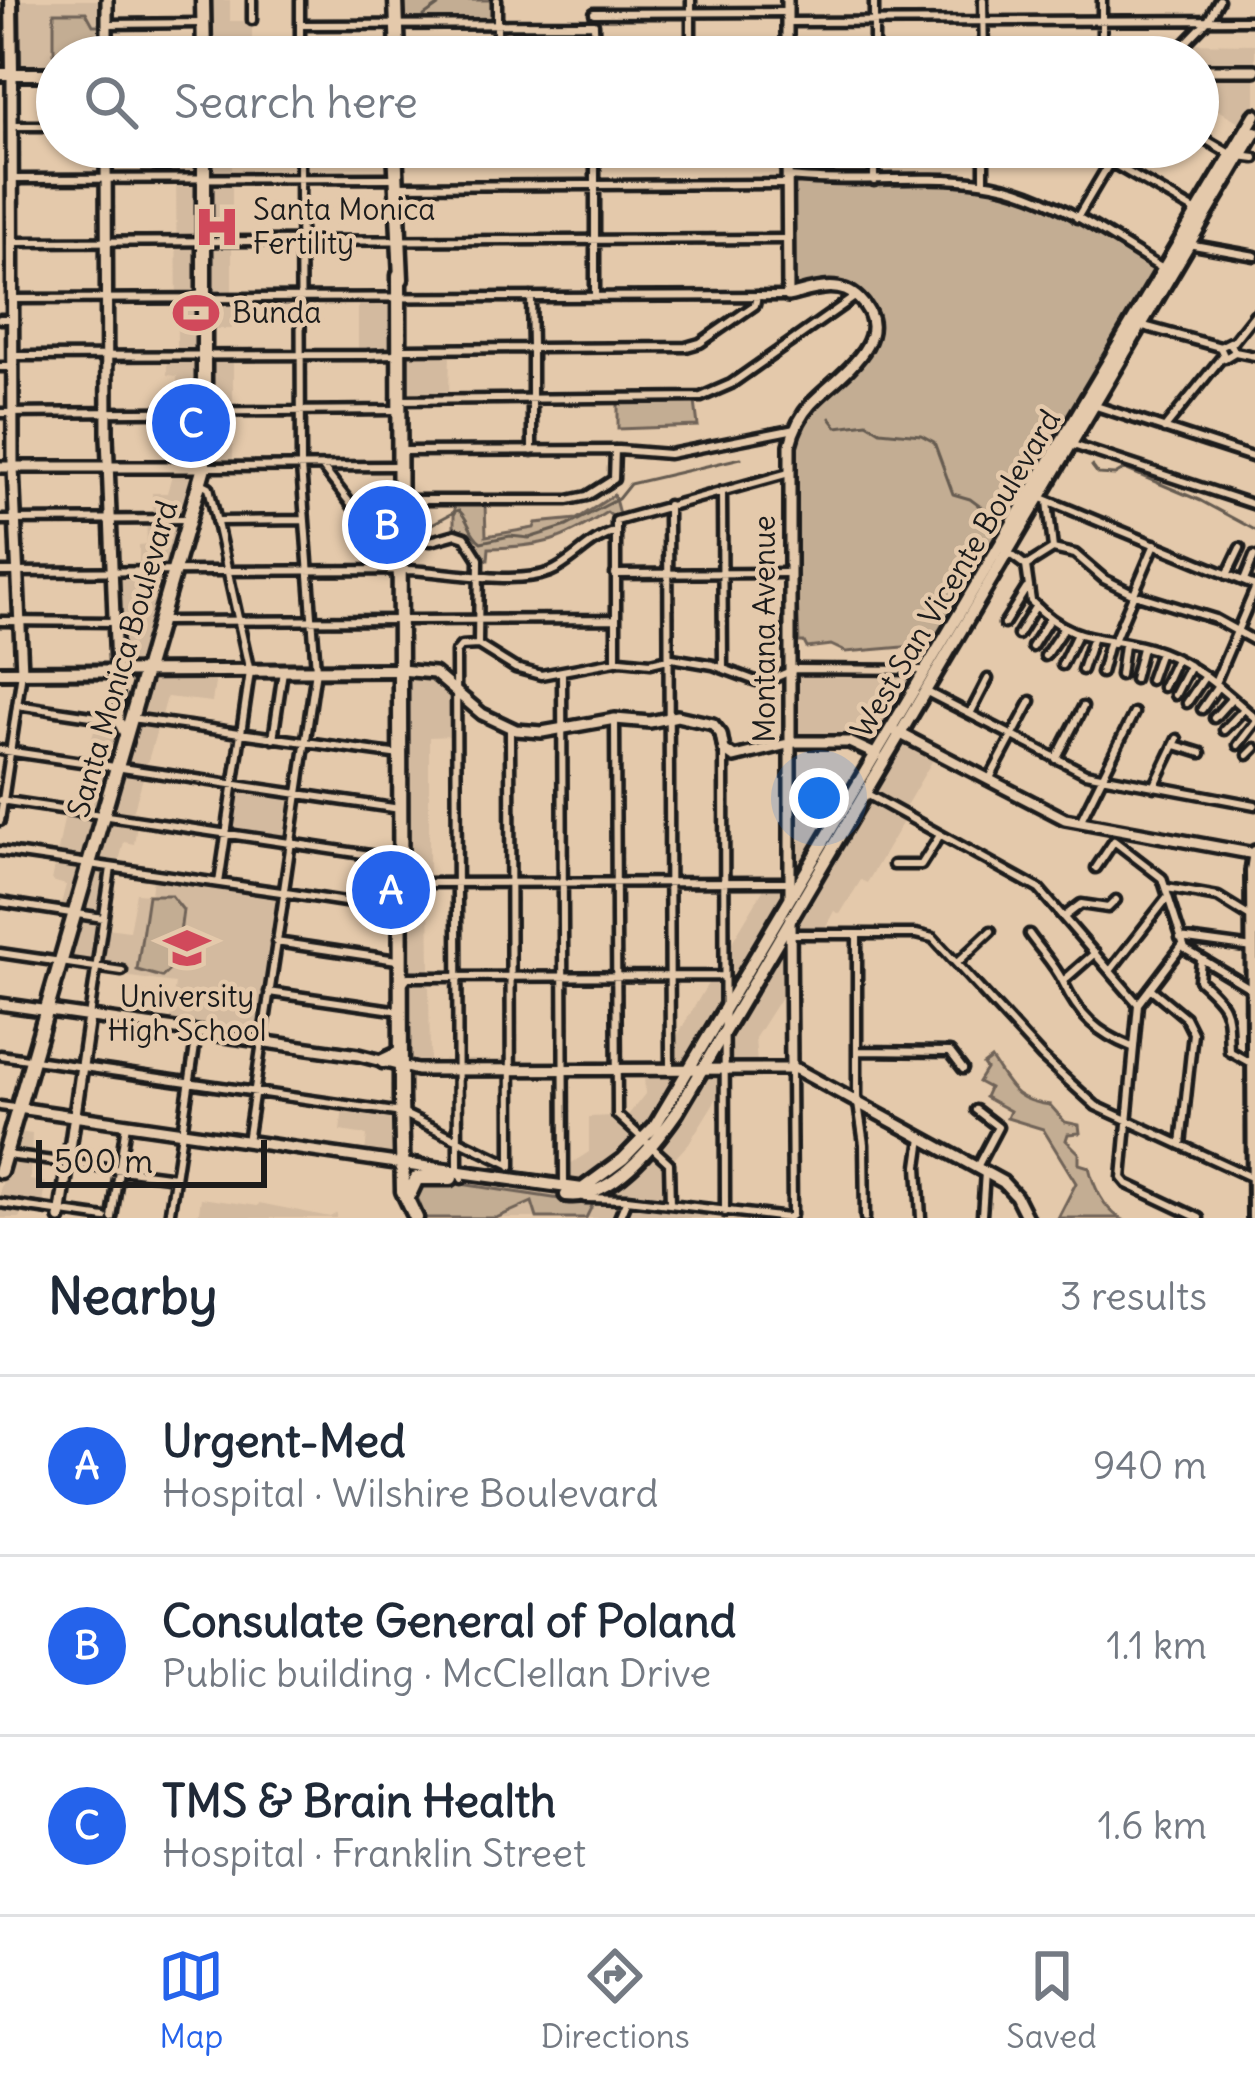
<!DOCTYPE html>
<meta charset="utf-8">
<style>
body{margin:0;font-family:Delius,sans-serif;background:#f6f6f7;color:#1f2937}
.scale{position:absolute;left:36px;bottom:30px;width:231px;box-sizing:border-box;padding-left:12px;border:6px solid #1c1c1c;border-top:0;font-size:33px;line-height:42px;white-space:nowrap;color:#1c1c1c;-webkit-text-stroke:9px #e4c9ab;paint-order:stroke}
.you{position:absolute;left:819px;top:798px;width:42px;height:42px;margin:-30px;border:9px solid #fff;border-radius:50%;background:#1a73e8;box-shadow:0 0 0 18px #1a73e833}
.badge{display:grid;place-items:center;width:78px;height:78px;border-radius:50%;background:#2563eb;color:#fff;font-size:39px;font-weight:700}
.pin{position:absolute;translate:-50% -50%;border:6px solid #fff;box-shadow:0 3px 12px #0006}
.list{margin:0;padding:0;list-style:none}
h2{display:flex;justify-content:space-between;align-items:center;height:156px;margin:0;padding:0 48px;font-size:51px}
h2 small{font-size:39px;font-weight:400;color:#747a83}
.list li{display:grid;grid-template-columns:78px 1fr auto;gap:36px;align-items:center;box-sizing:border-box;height:180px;padding:0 48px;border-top:3px solid #e0e1e3}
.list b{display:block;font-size:45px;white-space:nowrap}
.list p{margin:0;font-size:39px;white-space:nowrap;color:#747a83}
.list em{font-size:39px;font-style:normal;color:#747a83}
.icon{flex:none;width:66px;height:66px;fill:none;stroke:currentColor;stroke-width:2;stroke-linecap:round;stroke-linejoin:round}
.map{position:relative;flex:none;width:1255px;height:1218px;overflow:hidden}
.search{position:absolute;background:#fff;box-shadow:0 3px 9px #0004;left:36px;right:36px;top:36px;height:132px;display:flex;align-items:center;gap:30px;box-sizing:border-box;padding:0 42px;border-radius:66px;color:#747a83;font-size:45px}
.sheet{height:696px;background:#fff}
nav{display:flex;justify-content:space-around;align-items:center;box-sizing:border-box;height:168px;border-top:3px solid #e0e1e3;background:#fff;font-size:33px;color:#747a83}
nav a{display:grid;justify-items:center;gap:6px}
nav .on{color:#2563eb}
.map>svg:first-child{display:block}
</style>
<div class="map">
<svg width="1255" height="1218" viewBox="0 0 1255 1218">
<rect width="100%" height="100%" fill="#e4c9ab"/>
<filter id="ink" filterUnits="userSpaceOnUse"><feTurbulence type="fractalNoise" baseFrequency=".00833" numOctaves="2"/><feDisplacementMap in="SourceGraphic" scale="24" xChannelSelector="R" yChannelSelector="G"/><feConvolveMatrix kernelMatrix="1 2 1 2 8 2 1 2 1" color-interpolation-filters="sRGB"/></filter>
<g filter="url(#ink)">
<path fill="#d3ba9f" d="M17,0H101L102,57H57V69L20,70Z
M210,0H230V21H252V54L210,57Z
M1177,43L1255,44V109L1246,126L1198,98V57H1167Z
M176,147H198V463H177V376L167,375V351L177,350Z
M211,147H232V329H212Z
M358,301H392L391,350H358Z
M407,352L450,353L449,395H406Z
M212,359H233V463H212Z
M173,471H196L167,568L139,567V545L147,544L146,515L153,514L152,493H167Z
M119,576H165L140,666L124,664Z
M918,674L874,748L851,738L819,740L796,734L798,675Z
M412,675L438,681L452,695V736L429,737V879H408V677Z
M216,677L212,702L167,697L161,719L139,716L150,678Z
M97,720L116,723L119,738L131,741L138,724L158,726L130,823L137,825L134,844L124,842L118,865L108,864L93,962L69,959L83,910L60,908L66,885L52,881L65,814L85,816L94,759L87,757Z
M903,740L935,756L900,816L904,820L867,883L861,880L840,914L834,911L824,930L795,932V975L755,1038L757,1064L719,1065L720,1093L689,1143L667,1167L666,1195L616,1192L602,1171L581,1184L568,1183L567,1166L589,1152V1117L613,1116L621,1124L645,1094L644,1074L673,1073V1043L710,980L729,979V947L765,887L796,882V815L807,816L825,784L863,805Z
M237,789L293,796L287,838L231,830Z
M153,878L278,896L258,1037L170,1024L175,983L123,976L124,967L102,963L107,928L129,931L136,893L151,894Z
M429,887L430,973L408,972V889Z
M429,980L430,1063L411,1062L408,983Z
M343,1109L394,1117L395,1157L365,1153L367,1135L340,1131Z
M19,1132L32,1134L30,1180L46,1183L43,1204L23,1202L20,1218H0V1190Z
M435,1180L588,1202H617V1207L633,1209L634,1204L729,1218H425L416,1194L425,1183L434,1184Z
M201,1198L258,1206L259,1203L330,1217L337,1213V1218H198Z"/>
<path fill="#c3ad93" stroke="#706458" stroke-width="3" d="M404,0H493V20H405Z
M54,12H86L93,25H101L102,57H57V69H54Z
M798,181C861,195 928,176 992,189C1051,200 1106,241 1157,271L938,644L846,652L831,645L807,648L804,642H799C797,602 796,562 794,522C793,498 790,472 794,448C803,397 914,349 863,297C843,276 819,285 794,291L792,183Z
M695,402L698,426L618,429V403Z
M614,495L619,514L613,517L607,512C560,542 545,546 489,548L488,560H482L469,538L454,531V504H485L486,536L534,528L536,523L577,519Z
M148,895H171L183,910L176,964L162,977L137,970Z
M991,1059C1010,1086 1012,1100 1050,1105L1065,1122L1079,1125L1080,1133L1068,1134L1066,1140L1079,1153V1164L1089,1167C1093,1185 1104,1209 1120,1218H1058L1076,1183L1043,1129L1007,1118L1010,1111L985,1097L989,1088L978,1082L986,1069L983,1065Z
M435,1180L593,1204L586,1218H537L532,1202L496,1218H425L416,1194L425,1183L434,1184Z"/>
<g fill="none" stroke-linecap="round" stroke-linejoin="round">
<path stroke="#665c51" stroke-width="3" d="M424,16L438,6
M830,418L837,427L867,423L880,431L921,435L934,442L953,494L970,499L1001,522L1010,518
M1092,466L1098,474L1115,475L1125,469L1201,501L1255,530
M1018,504L1032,473
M430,525L458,510C469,517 468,533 481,542L510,536L529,538L567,526L618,499L630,484L741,458"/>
<g stroke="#1c1c1c" stroke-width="15">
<path id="minor" d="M497,0V57
M691,0V57
M874,0V57
M983,0L984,57
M594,13L787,12
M252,20V0
M787,22L1255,20
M107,24L203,23
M300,25L594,24
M594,25L595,57
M300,57V0
M1102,57V0
M1172,57L1208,20L1219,0
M13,126H57
M1198,135L1232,155L1255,158
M595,147V297
M874,147V181
M984,147V182
M1084,147L1197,212
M788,177C852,184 917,174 981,182C1048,190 1107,236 1163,269
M12,179L397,178
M395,186L787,184
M1077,218L1119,147
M12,242L788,239
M1188,244L1255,256
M531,297L532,346
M12,299L788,296
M0,319H12
M1140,325L1220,347L1230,342L1235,352L1225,358L1220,347
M1232,343L1255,314
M534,348L686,347L700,343L755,305L757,296
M1235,352L1255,356
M13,356L367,355L393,354L405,349L530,348
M0,367H13
M398,400L701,397L731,384L856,296
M1093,405L1255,458
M0,413L398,410
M1164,429L1222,357
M1070,444L1255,505
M399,451L619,450L669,454L795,429
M532,451V350
M204,467L398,466
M322,467L357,512L391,537L431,541L456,534L465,537L479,559L478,645
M199,482L209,487L250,672L219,883
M722,491L723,668
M1042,498L1255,586
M400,500H568L587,496L614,479L615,450
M1048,501L1053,549
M668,505L670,1069
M0,520L189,519
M216,521L305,520
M1006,551L1026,566L1031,601C1078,650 1107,632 1161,652C1198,666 1225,692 1255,718
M1026,566L1053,549L1075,554L1104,579L1134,594L1215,619L1255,641
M0,572L407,570C445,571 515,586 550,572C574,562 589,539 615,532
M615,574L789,573
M1227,575L1240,548
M1244,581L1254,556
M0,621L116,622
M163,621L615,619
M1004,624L1026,589
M1018,635L1035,607
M1113,643L1155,544
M478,645L515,668L541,675L621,660L651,663L672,658L713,665L756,681L770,680L795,669L925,670
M1032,647L1050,618
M1045,656L1063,629
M616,661V521L789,473
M1062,665L1076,636
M1082,670L1092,640
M562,673L564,1184
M1101,673L1109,643
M1120,675L1124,645
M1134,679L1142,648
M1150,680L1160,652
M1215,683L1255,589
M1163,687L1176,659
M927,692L1085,773L1255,805
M1175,695L1190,666
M1187,703L1205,676
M17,705L118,720
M1202,709L1218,686
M970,714L988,679
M131,718L400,755
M1214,718L1232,698
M615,719L617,1115L669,1163L670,1204
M510,729L511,1166
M1224,730L1244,709
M273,739L283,671
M1175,745L1201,753
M1238,745L1255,723
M0,750L400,809
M724,750L725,1212
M1248,755L1255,748
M1056,759L1083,707
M989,780L1031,701
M1154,787L1177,739
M865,793L1039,889L1138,1004
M0,800L397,859
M1081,820L1134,713
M0,821L22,672
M1114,841L1162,878L1185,949L1250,988
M0,851L281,892
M893,865H921L940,835
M1096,868L1114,841
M404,883L790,882
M1167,888L1218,897L1252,918
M284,890L316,670L301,467L300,147
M286,893L397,910
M0,902L103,918
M1064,917L1081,904L1108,908L1116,900
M790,934H916L933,938L1042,1057L1096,1106L1251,1177
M857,934V1097L864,1144L865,1218
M1029,934C1040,950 1055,965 1063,982C1079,1016 1097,1033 1132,1047
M1180,938L1253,948
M276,942L397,960
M1182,946L1138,1004L1122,1178L1127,1184L1199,1218
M0,953L122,971
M1201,960L1199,980C1231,1008 1227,1010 1229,1051L1254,1065
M957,963L991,931
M1110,971L1167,898
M1063,981L1095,953
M402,985L408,977L724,976
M1150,988L1185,1017L1193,1033L1181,1145
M269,992L400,1011
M89,1017L111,868
M857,1051L950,1052L963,1069
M0,1055L402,1113L511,1165
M0,1106L15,1108
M976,1110L998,1127L977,1167
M247,1142L284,895
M7,1155L175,1177
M462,1179L458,1167L456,652L461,646L478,645
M585,1198L627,1199L788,1218
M0,1203L105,1218
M982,1215L985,1172
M112,1218L126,1124
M169,1218L197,1033
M619,1218L627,1199
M788,1218L792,1215L791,1069
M921,1218L918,1166L922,1138"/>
</g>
<g stroke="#1c1c1c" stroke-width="18">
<path id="tertiary" d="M107,0V57
M787,0V57
M1198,70H1255
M12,74L13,467L22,672
M106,147L107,436L118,720L126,736
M787,147L788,296C812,290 839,279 859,299C900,339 835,378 811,404C800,416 794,429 790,445V895
M0,467H204
M400,670L434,673L482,714L516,730L542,732L615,719L650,722L677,716L713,724L721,734L724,750L734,757L796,742H849L877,755
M895,731L1065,819L1255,854
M790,918L791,1069
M0,1004L358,1055L417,1070L796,1069L1003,1182L1016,1196L1027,1218
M18,1108L403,1164
M60,1218L89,1017"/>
</g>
<g stroke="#1c1c1c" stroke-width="20">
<path id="secondary" d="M11,0L12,74
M0,74H57
M0,672L400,670
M403,1164L582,1189L623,1159L655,1126L1255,115
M566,1195C611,1201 654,1145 677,1112L1255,132
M1254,1218L1252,871L1255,852"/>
</g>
<g stroke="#1c1c1c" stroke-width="21">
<path id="primary" d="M203,0L204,57
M396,0L398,57
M395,147L401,279
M399,275L401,1098L403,1191L416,1218
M383,1061L400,1053
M0,1171L204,467V147
M410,1193L417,1178H451"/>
</g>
<use href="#minor" stroke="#e4c9ab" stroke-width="6"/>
<use href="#tertiary" stroke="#e4c9ab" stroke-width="9"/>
<use href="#secondary" stroke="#e4c9ab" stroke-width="10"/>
<use href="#primary" stroke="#e4c9ab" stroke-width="12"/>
</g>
</g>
<defs>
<g id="hospital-bare" transform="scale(3.6)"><path d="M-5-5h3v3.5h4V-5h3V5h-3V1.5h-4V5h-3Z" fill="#d1495b" stroke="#e4c9ab" stroke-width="2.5" paint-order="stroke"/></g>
<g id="stadium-bare" transform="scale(3.6)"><path d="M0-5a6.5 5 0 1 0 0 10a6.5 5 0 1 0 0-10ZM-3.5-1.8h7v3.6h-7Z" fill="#d1495b" stroke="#e4c9ab" stroke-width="2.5" paint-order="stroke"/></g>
<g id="school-bare" transform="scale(3.6)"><path d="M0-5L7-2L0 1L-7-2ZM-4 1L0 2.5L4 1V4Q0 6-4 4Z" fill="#d1495b" stroke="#e4c9ab" stroke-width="2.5" paint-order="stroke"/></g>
</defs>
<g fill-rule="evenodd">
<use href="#hospital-bare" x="217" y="227"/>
<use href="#stadium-bare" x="196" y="313"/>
<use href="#school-bare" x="187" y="948"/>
</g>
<g text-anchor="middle" stroke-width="9" stroke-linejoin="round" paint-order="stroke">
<g font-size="30" fill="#1c1c1c" stroke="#e4c9ab" text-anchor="start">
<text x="253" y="220">Santa Monica<tspan x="253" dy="34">Fertility</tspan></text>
<text x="232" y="323">Bunda</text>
<text x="187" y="1007" text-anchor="middle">University<tspan x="187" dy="34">High School</tspan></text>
</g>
<g font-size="30" fill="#1c1c1c" stroke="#e4c9ab">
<text transform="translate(956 574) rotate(-59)" y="10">West San Vicente Boulevard</text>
<text transform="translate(765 629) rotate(-90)" y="10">Montana Avenue</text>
<text transform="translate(123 659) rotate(-74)" y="10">Santa Monica Boulevard</text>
</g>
</g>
</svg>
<div class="scale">500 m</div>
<div class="you"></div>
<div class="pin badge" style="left:391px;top:890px">A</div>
<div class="pin badge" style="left:387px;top:525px">B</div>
<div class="pin badge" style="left:191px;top:423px">C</div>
<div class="search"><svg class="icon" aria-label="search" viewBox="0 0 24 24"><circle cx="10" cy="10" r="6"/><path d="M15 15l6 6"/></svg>Search here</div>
</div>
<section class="sheet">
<h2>Nearby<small>3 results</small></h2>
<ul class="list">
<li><span class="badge">A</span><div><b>Urgent-Med</b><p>Hospital · Wilshire Boulevard</p></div><em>940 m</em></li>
<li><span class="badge">B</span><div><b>Consulate General of Poland</b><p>Public building · McClellan Drive</p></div><em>1.1 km</em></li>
<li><span class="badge">C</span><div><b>TMS &amp; Brain Health</b><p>Hospital · Franklin Street</p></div><em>1.6 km</em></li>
</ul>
</section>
<nav>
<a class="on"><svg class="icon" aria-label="map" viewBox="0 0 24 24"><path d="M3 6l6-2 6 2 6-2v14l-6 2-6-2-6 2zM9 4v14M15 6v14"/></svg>Map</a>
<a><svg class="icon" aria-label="directions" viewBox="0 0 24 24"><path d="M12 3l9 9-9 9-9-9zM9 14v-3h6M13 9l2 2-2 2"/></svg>Directions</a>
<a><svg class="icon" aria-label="saved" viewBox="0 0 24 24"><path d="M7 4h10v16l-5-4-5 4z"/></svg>Saved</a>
</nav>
